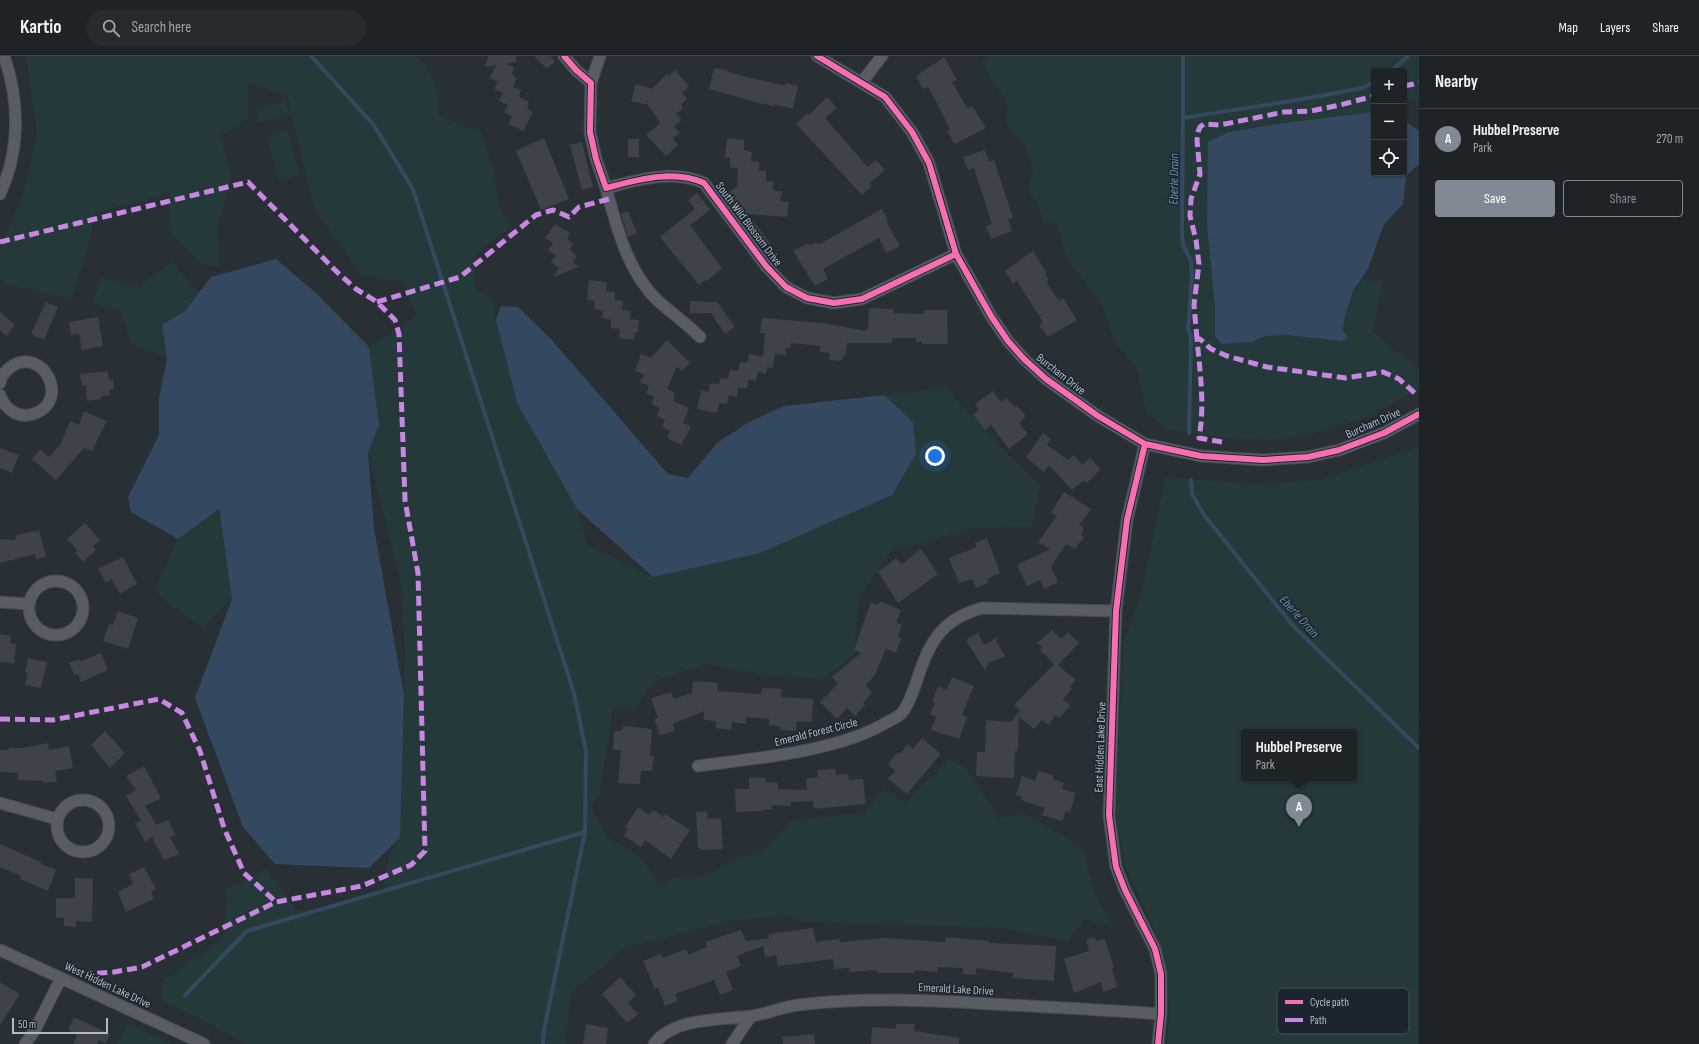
<!DOCTYPE html>
<meta charset="utf-8">
<style>
body{margin:0;font-family:"Sofia Sans Condensed",sans-serif;background:#262b30;color:#f1f3f6}
.controls{position:absolute;right:12px;top:12px;display:grid;overflow:hidden;border-radius:4px;box-shadow:0 1px 3px #0004}
.controls button{width:36px;height:36px;display:grid;place-items:center;padding:0;border:0;border-bottom:1px solid #3c4045;background:#1e2328;color:#f1f3f6;font:20px sans-serif}
.scale{position:absolute;left:12px;bottom:10px;width:96px;box-sizing:border-box;padding-left:4px;border:2px solid #b1bbc7;border-top:0;font-size:11px;line-height:14px;white-space:nowrap;color:#b1bbc7;-webkit-text-stroke:3px #1b2530;paint-order:stroke}
.you{position:absolute;left:935px;top:400px;width:14px;height:14px;margin:-10px;border:3px solid #fff;border-radius:50%;background:#1a73e8;box-shadow:0 0 0 6px #1a73e833}
.badge{display:grid;place-items:center;width:26px;height:26px;border-radius:50%;background:#818a94;color:#fff;font-size:13px;font-weight:700}
.pin{position:absolute;translate:-50% -33px;filter:drop-shadow(0 1px 2px #0008)}
.pin::after{content:'';position:absolute;top:21px;width:14px;height:12px;background:inherit;clip-path:polygon(0 0,100% 0,50% 100%)}
.popup{position:absolute;left:1241px;top:673px;width:116px;height:52px;box-sizing:border-box;display:grid;place-content:center;border-radius:4px;background:#1e2328;filter:drop-shadow(0 1px 3px #0005);font-size:13px;white-space:nowrap;color:#a1a4a8}
.popup b{font-size:15px;color:#f1f3f6}
.popup::after{content:'';position:absolute;left:50%;top:100%;margin-left:-8px;border:8px solid transparent;border-top-color:#1e2328}
.list{margin:0;padding:0;list-style:none}
h2{display:flex;justify-content:space-between;align-items:center;height:52px;margin:0;padding:0 16px;font-size:17px}
h2 small{font-size:13px;font-weight:400;color:#a1a4a8}
.list li{display:grid;grid-template-columns:26px 1fr auto;gap:12px;align-items:center;box-sizing:border-box;height:60px;padding:0 16px;border-top:1px solid #3c4045}
.list b{display:block;font-size:15px;white-space:nowrap}
.list p{margin:0;font-size:13px;white-space:nowrap;color:#a1a4a8}
.list em{font-size:13px;font-style:normal;color:#a1a4a8}
.actions{display:flex;gap:8px;padding:12px 16px}
.actions a{flex:1;padding:9px 0;border:1px solid #818a94;border-radius:4px;text-align:center;font-size:14px;color:#818a94}
.actions .main{background:#818a94;color:#fff}
.icon{flex:none;width:22px;height:22px;fill:none;stroke:currentColor;stroke-width:2;stroke-linecap:round;stroke-linejoin:round}
.map{position:relative;flex:none;width:1419px;height:988px;overflow:hidden}
header{display:flex;align-items:center;gap:24px;box-sizing:border-box;height:56px;padding:0 20px;background:#1e2328;border-bottom:1px solid #3c4045}
header strong{font-size:19px}
nav{display:flex;gap:22px;margin-inline-start:auto;font-size:14px}
.search{width:280px;height:36px;background:#262b30;display:flex;align-items:center;gap:10px;box-sizing:border-box;padding:0 14px;border-radius:22px;color:#a1a4a8;font-size:15px}
main{display:flex}
aside{flex:1;background:#1e2328}
.map>svg:first-child{display:block}
</style>
<header>
<strong>Kartio</strong>
<div class="search"><svg class="icon" aria-label="search" viewBox="0 0 24 24"><circle cx="10" cy="10" r="6"/><path d="M15 15l6 6"/></svg>Search here</div>
<nav><a>Map</a><a>Layers</a><a>Share</a></nav>
</header>
<main>
<div class="map">
<svg width="1419" height="988" viewBox="0 0 1419 988">
<rect width="100%" height="100%" fill="#282f35"/>
<path fill="#25393b" fill-rule="evenodd" d="M26,0H416L425,8L439,35V60L480,75L493,113L500,153L511,171L475,198V234L493,242L496,264L517,347L577,453L587,489L653,521L913,366L884,339L946,332L1007,398L1040,431L1032,471L977,472L891,495L859,542L854,599L823,623L760,618L707,608L655,625L635,652L613,651L600,735L591,751L607,781L643,803L659,830L672,822L705,821L736,802L761,797L792,765L864,757L884,733L906,746L950,703L968,714L998,762L1026,757L1082,792L1096,840L1114,870L1085,863L1069,885L1004,872L803,865L793,859L737,864L624,892L571,937L565,988H248L160,943L165,923L223,883L227,833L266,813L297,856L382,838L389,800L400,782L405,596L400,522L368,397L379,368L369,291L416,260L404,227L360,218L314,151L287,39L248,26V63L220,80L232,120L217,173L220,211L202,208L169,175L170,137L95,157L87,196L71,243L6,228L0,223V196L6,177L22,142L37,79Z
M990,0H1419V45H1408L1404,50V15H1374V56L1284,67L1229,76L1215,251V280L1252,286L1265,280L1286,279L1342,285L1348,282C1337,264 1352,237 1363,222L1367,226L1383,224L1373,277L1419,312V334L1360,364L1307,379L1267,384L1221,382L1166,373L1147,357L1137,313L1115,285L1102,250L1065,198L1058,169L1042,163L1039,149L1028,135L1033,114L1026,90L1006,68L1007,47L982,7L983,3Z
M286,45L290,59L259,66L256,53Z
M288,74L299,119L278,124L267,80Z
M172,205L198,237L184,256L162,269L167,302L130,287L121,254L92,247L101,222L139,231Z
M1418,391L1419,988H1167L1169,958L1167,914L1157,879L1123,806L1116,751L1123,587L1142,535L1165,421L1259,429L1319,424ZM1244,676H1354V722H1244Z
M218,452L232,543L203,572L154,536L178,483Z
M128,968L172,988H117Z"/>
<path fill="#34495f" d="M1374,56V117H1404V64L1419,75V108L1406,120L1403,148L1384,168L1368,213L1353,235L1345,260L1343,274L1348,282L1342,285L1286,279L1265,280L1252,286L1222,288L1215,280V251L1207,168L1208,86L1229,76L1284,67Z
M276,203L317,238L369,291L379,369L368,397L374,472L404,639L400,782L369,812L275,808L243,771L195,642L232,543L219,453L178,483L131,456L128,441L159,379V343L167,302L162,269L184,256L211,221Z
M501,250L518,251L551,283L668,418L688,422L717,387L749,366L784,350L884,339L913,366L916,398L892,439L760,497L653,521L577,453L517,347L496,264Z"/>
<g fill="none" stroke-linecap="round" stroke-linejoin="round">
<path stroke="#34495f" stroke-width="4" d="M311,0L373,68L413,133L574,637L586,695L585,776L543,979V988
M1183,0V62
M1391,15L1408,0
M1189,377L1191,280L1188,273L1192,220L1191,205L1183,189L1182,177L1183,62L1303,43L1362,32L1374,26
M1191,424L1192,438L1204,459L1294,571L1419,692
M185,939L247,875L585,776"/>
</g>
<path fill="#3d4349" d="M489,0H516V6L506,8L514,11L512,18L517,22L513,31L521,34L519,41L529,46L527,53L533,56L523,75L509,68L512,60L504,56L508,49L499,45L503,37L494,33L498,26L490,22L496,9L484,11Z
M534,0H550L555,5L547,13Z
M944,1L957,24L952,26L967,52L972,50L986,72L955,88L947,75L950,73L937,47L928,31L923,33L916,20Z
M714,12L727,14V16L785,30V27L798,30L793,53L774,48V50L759,47L709,33Z
M675,14L689,30L682,37L687,42L681,49L683,52L676,58L682,64L674,70L680,77L673,82L678,89L666,100L646,79L660,67L648,49L631,45L636,28L652,33L667,18L669,20Z
M827,41L837,52L825,62L868,111L876,104L885,114L870,127L872,130L862,139L796,68L807,57L809,59Z
M544,82L569,143L541,154L516,95Z
M727,82L744,84V94L752,96L751,105L759,106V115H766V125L774,126L773,135H782L780,145L789,146L787,161L748,158L770,187L762,193L723,141L737,130L738,113L730,111V102H725Z
M628,83H639V101H628Z
M582,86L593,131L582,134L570,89Z
M985,94L989,106L994,104L1013,162L1008,163L1012,175L991,183L986,170L992,168L974,112L968,114L963,101Z
M697,137L710,154L690,169L722,212L707,225L705,224L699,229L660,181L695,153L688,144Z
M882,153L888,164L886,165L900,190L886,197L879,182L823,213L828,223L815,230L793,195L808,187L810,190L814,187L820,188Z
M628,155L637,177L628,181L621,158Z
M555,168L570,177L567,182L573,188L570,194L577,200L573,206L579,211L553,221L559,212L551,206L556,199L548,194L553,187L545,182Z
M1033,195L1047,217L1045,218L1049,224L1046,226L1059,245L1063,242L1077,264L1048,281L1039,269L1043,266L1017,225L1013,228L1005,215Z
M589,224L607,226L606,235L615,236V244L623,245L622,254L631,255L630,263L639,264L638,276H635L634,284L619,282L620,273L611,272V264L602,262L603,255L594,253L595,245L587,244Z
M690,245L717,246L735,271L725,278L711,257H690Z
M46,246L58,251L44,284L31,278Z
M869,252L893,253V257L924,258V254H947L948,288H922V286H916V282H892V287H847L846,299H843L842,305L829,304L830,297L819,296L821,290L791,287L790,292H786V299L775,298L773,312L767,311L766,318L758,316L756,325L748,324L747,333L738,331L737,341L729,339L727,348L719,347L717,357L697,353L701,334L709,336L710,327L719,328L720,322L728,323L730,314L738,315L740,306L747,307L749,298L763,301L765,277H760L762,262L823,267L866,275L867,273H868Z
M0,256L15,269L6,280L0,274Z
M98,261L103,290L82,294L79,278L71,279L69,266Z
M667,284L690,307L682,315L677,310L667,333L675,337L673,345L689,352L683,367L691,371L681,389L667,382L670,375L662,371L665,364L657,360L660,352L651,348L654,341L646,337L649,330L640,326L644,318L635,315L641,298L651,302Z
M108,315L109,324L113,323L114,333L109,334L110,339L101,340V343L87,345L86,329L82,330L80,318Z
M993,335L1001,346L1006,342L1015,351L1017,350L1026,360L1019,367L1028,378L1009,393L991,369L985,374L973,359L979,354L975,348Z
M84,355L107,365L92,395L84,392L56,424L32,403L40,393L49,401L61,387L70,365L79,369Z
M1043,377L1051,383L1047,389L1068,404L1074,399L1082,409L1090,402L1101,413L1087,427L1083,425L1072,434L1049,409L1044,416L1026,401Z
M0,392L19,399L12,417L0,412Z
M1064,436L1091,453L1079,469L1084,472L1081,479L1084,481L1075,493L1066,488L1051,511L1058,526L1044,533L1040,524L1027,530L1017,509L1050,493L1038,486L1057,460L1051,456Z
M85,467L100,484L93,490L96,494L83,506L75,497L77,494L67,483Z
M39,474L46,501L36,503L35,498L0,507V483L16,484L15,480Z
M987,482L1000,517L987,523L988,527L976,532L972,523L959,527L949,502L977,491L975,487Z
M921,493L938,518L898,547L878,516L896,502L902,508Z
M123,501L137,528L120,538L111,523L106,527L98,513Z
M880,545L901,554L896,566L902,569L898,580L901,582L896,597L886,593L875,619L866,629L872,637L863,647L865,649L855,660L847,652L837,663L820,646L838,628L832,621L861,597L854,594L871,546L878,549Z
M118,555L138,562L128,593L103,585L109,568L113,569Z
M1052,574L1061,583L1068,576L1079,587L1058,609L1076,624L1070,631L1072,633L1063,643L1070,650L1059,662L1056,659L1048,669L1042,664L1034,673L1019,661L1018,695H1015L1014,722L976,720L977,696H985L986,664L1011,666L1020,654L1014,649L1054,608L1040,594L1042,591L1037,587Z
M978,577L984,589L998,581L996,585L1005,600L989,607L990,602L985,615L966,584Z
M0,578L11,580L10,587L16,588L14,608L0,606Z
M101,597L108,614L81,626L78,618L74,619L69,607L79,603L80,606Z
M28,602L47,606L41,632L25,629L28,617L25,616Z
M952,621L974,630L962,659L967,661L959,683L931,674L936,661L930,658L935,646L932,645L938,630L946,634Z
M693,625L718,627L717,635L761,638L762,632L782,633L781,641L813,643L812,666L797,665L796,675L781,674V671L769,669V663L746,661V668L732,666L731,674L716,672V665L704,664V655L673,668L675,675L660,679L654,663L658,662L651,642L671,636L674,643L692,637Z
M623,670L652,673L650,700H654L652,715H641L640,728L618,727L621,694H613L614,675H622Z
M105,675L125,697L110,712L91,689Z
M922,682L941,698L907,738L888,723L895,715L888,708L898,696L900,698L908,688L913,693Z
M48,687L49,694L69,690L73,712L55,715L57,725L44,727L43,725L18,724V717L0,716V694H9V692H23Z
M144,710L161,742L145,750L156,769L168,764L176,779L170,781L179,798L164,804L152,781L145,786L135,767L141,765L126,740L136,734L126,720Z
M835,713L836,719L848,718L849,724L863,723L866,748L814,753L813,745L791,746V750L772,749V753L762,754V755L736,756L735,733H749V721L766,722V726L778,727V733L807,734L806,723L818,721L817,714Z
M1038,715L1053,719V723L1064,727L1062,733L1076,737L1070,756L1066,755L1062,765L1042,759L1045,752L1021,744L1022,741L1016,739L1022,720L1035,725Z
M638,751L649,759L653,754L664,761L665,758L690,774L671,803L645,784L641,791L624,780L628,773L625,771Z
M707,755L708,763L721,762L723,793L701,794V792H698L696,756Z
M0,788L41,806V808L56,814L48,835L20,823L21,820L0,811Z
M144,811L156,833L151,835L154,843L126,856L118,836L133,828L129,818Z
M75,822L93,823L92,866L76,865V871L64,870V862H56V842H75Z
M813,872L816,886L839,883L840,886L887,882L945,886L946,881L989,885V887L1056,890L1054,925L1013,922V917L976,912V919L963,918V912L938,911L937,916L915,914V917H877L876,914L850,916L849,912L834,913L833,903L778,910L776,899L765,901L763,890L737,900L741,910L726,916L733,934L720,939L714,924L675,938L678,945L665,950L658,932L655,933L643,905L661,898L663,902L686,893L688,899L707,891L705,886L741,874L746,885L769,882V878Z
M1094,881L1096,885L1105,883L1114,912L1112,913L1117,931L1103,936L1101,926L1074,937L1064,903L1089,895L1086,884Z
M620,921L636,939L628,947L638,958L627,967L602,938Z
M0,926L20,938L0,969Z
M74,961L110,978L106,987L99,984L97,988H73L77,979L68,974Z
M586,968L608,972L606,988H583Z
M896,968H915L914,975L959,982V988H871L872,971L896,973Z
M814,978L815,988H783L782,981Z"/>
<g fill="none" stroke-linecap="round" stroke-linejoin="round">
<g stroke="#464b50" stroke-width="13">
<path id="street" d="M564,0L576,14L591,27L590,76L596,103L606,132C637,124 673,113 704,127L766,210L786,231L807,242L834,247L862,243L956,198
M817,0L885,41L912,76L929,107L956,198L991,260L1008,285L1024,303L1046,323L1098,360L1145,388L1201,400L1263,404L1308,401L1339,394L1384,377L1419,358
M862,26L882,0
M591,27L600,0
M606,132C617,172 627,215 658,245C672,257 687,268 700,281
M0,138C20,94 20,46 4,0
M0,327C1,320 6,314 12,310C43,291 70,343 36,357C20,364 5,354 0,339
M1145,388L1127,464L1116,555L1109,759L1116,811L1125,834L1155,893L1161,918V958L1158,988
M29 552a27 27 0 1 1 54 0a27 27 0 1 1-54 0Z
M0,546L29,548
M698,710C756,702 839,696 889,665C893,663 899,660 902,657C910,647 914,633 918,621C930,584 943,563 982,552L1116,555
M57 770a26 26 0 1 1 52 0a26 26 0 1 1-52 0Z
M0,747L57,763
M0,894L204,988
M25,988L35,974L61,922
M654,988C674,961 722,964 751,960C767,958 782,951 798,949C862,941 927,944 991,948C1048,951 1104,954 1161,958
M732,988L751,960"/>
</g>
<use href="#street" stroke="#585d64" stroke-width="11"/>
<path stroke="#c787e3" stroke-width="5" stroke-dasharray="10 5" stroke-linecap="butt" d="M1404,30L1419,27
M0,186L248,126L337,216L356,233L377,246L395,264L399,278L405,444L418,517L425,795L411,809L362,830L276,846L142,911L114,916L87,918
M377,246L460,221L536,159L553,154L569,161L579,151L609,143
M1197,283L1194,249L1199,208L1196,184L1190,160L1191,143L1200,118L1197,84L1198,76L1200,71L1204,68L1220,69L1284,56L1311,55L1340,49L1374,40
M1222,386L1199,382C1205,349 1200,316 1197,283H1200L1211,293L1227,300L1267,311L1346,322L1383,316L1399,323L1417,339
M0,663L53,664L159,643L182,657L200,695L224,772L244,817L276,846"/>
<g stroke="#1b2530" stroke-width="8">
<path id="cycleway" d="M564,0L576,14L591,27L590,76L596,103L606,132C637,124 673,113 704,127L766,210L786,231L807,242L834,247L862,243L956,198
M817,0L885,41L912,76L929,107L956,198L991,260L1008,285L1024,303L1046,323L1098,360L1145,388L1201,400L1263,404L1308,401L1339,394L1384,377L1419,358
M1145,388L1127,464L1116,555L1109,759L1116,811L1125,834L1155,893L1161,918V958L1158,988"/>
</g>
<use href="#cycleway" stroke="#f96db3" stroke-width="6"/>
</g>
<g text-anchor="middle" stroke-width="3" stroke-linejoin="round" paint-order="stroke">
<g font-size="12" fill="#b1bbc7" stroke="#1b2530">
<text transform="translate(749 168) rotate(53)" y="4">South Wild Blossom Drive</text>
<text transform="translate(1061 318) rotate(38)" y="4">Burcham Drive</text>
<text transform="translate(1373 367) rotate(-24)" y="4">Burcham Drive</text>
<text transform="translate(816 676) rotate(-14)" y="4">Emerald Forest Circle</text>
<text transform="translate(1100 691) rotate(-88)" y="4">East Hidden Lake Drive</text>
<text transform="translate(108 929) rotate(25)" y="4">West Hidden Lake Drive</text>
<text transform="translate(956 933) rotate(3)" y="4">Emerald Lake Drive</text>
</g>
<g font-size="13" font-style="italic" fill="#708eab" stroke="#1b2530">
<text transform="translate(1173 123) rotate(-89)" y="5">Eberle Drain</text>
<text transform="translate(1300 560) rotate(48)" y="5">Eberle Drain</text>
</g>
</g>
<rect x="1277" y="932" width="132" height="46" rx="6" fill="#1b2530" stroke="#48525d" stroke-width="1"/>
<rect x="1285" y="944" width="18" height="4" fill="#f96db3"/>
<rect x="1285" y="962" width="18" height="4" fill="#c787e3"/>
<g font-size="11" fill="#b1bbc7">
<text x="1310" y="950">Cycle path</text>
<text x="1310" y="968">Path</text>
</g>
</svg>
<div class="controls">
<button>+</button>
<button>−</button>
<button><svg class="icon" aria-label="locate" viewBox="0 0 24 24"><circle cx="12" cy="12" r="6"/><path d="M12 2v4M12 18v4M2 12h4M18 12h4"/></svg></button>
</div>
<div class="scale">50 m</div>
<div class="you"></div>
<div class="pin badge" style="left:1299px;top:771px">A</div>
<div class="popup"><b>Hubbel Preserve</b>Park</div>
</div>
<aside>
<h2>Nearby<small></small></h2>
<ul class="list">
<li><span class="badge">A</span><div><b>Hubbel Preserve</b><p>Park</p></div><em>270 m</em></li>
</ul>
<div class="actions"><a class="main">Save</a><a>Share</a></div>
</aside>
</main>
